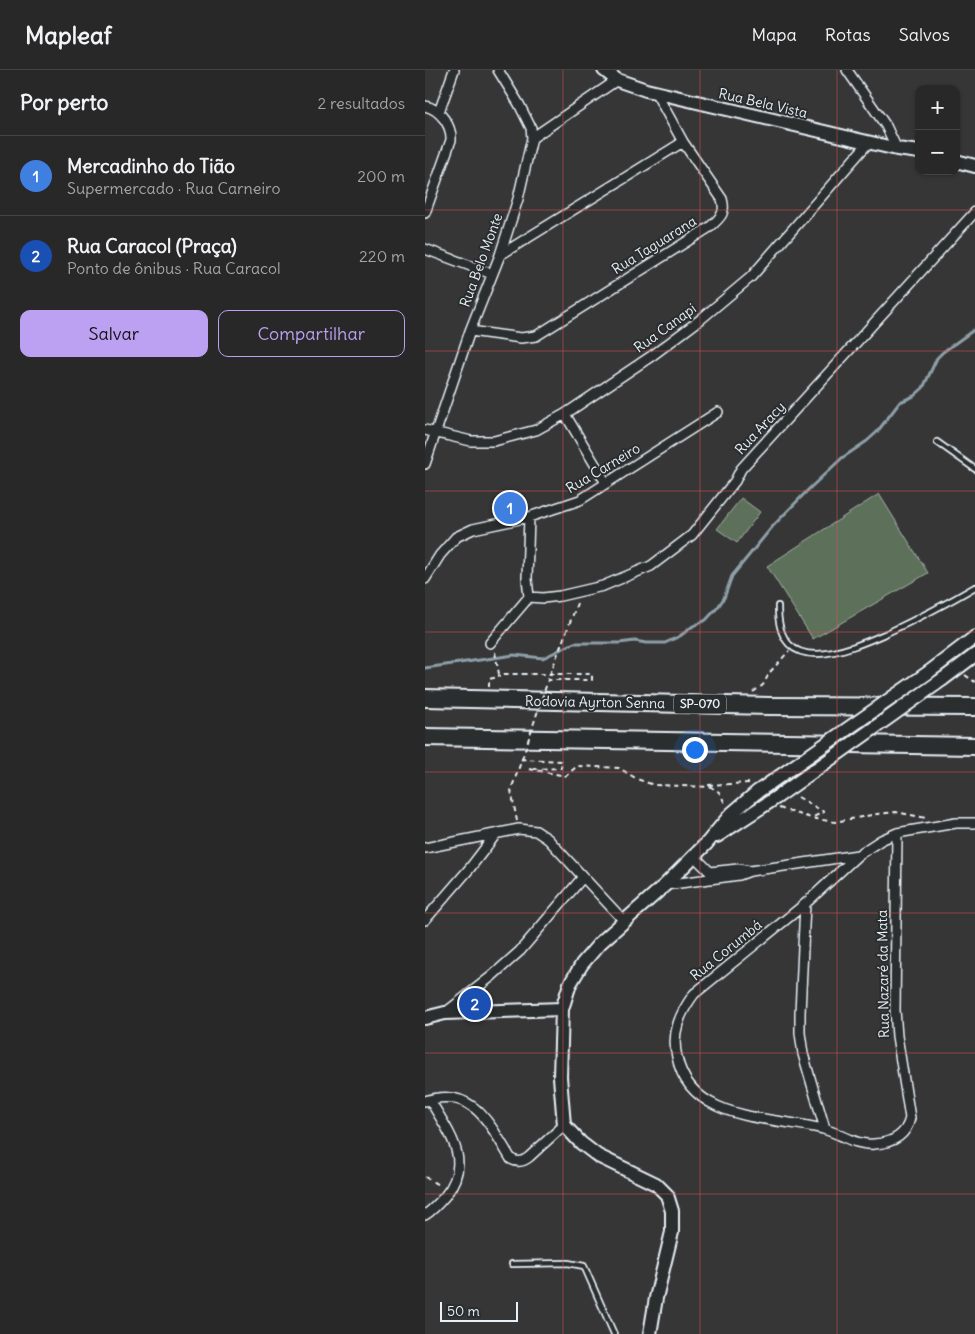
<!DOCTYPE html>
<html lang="pt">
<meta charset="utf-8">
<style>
body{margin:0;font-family:Delius,sans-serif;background:#353434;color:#f1f3f6}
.controls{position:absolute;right:15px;top:15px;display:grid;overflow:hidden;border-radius:10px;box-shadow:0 1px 4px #0004}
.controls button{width:45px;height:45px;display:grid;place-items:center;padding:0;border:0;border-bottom:1px solid #454445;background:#292828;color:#f1f3f6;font:25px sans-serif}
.scale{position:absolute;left:15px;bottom:12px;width:78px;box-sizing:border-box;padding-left:5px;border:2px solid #e8f1f8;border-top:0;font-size:14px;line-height:18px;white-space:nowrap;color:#e8f1f8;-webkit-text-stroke:4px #2a2d2e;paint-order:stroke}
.you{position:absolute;left:269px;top:679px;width:18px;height:18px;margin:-12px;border:4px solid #fff;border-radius:50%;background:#1a73e8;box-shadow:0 0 0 8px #1a73e833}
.badge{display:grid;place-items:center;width:32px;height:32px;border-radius:50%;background:#bca0f2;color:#fff;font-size:16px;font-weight:700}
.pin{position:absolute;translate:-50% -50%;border:2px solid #fff;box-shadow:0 1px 5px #0006}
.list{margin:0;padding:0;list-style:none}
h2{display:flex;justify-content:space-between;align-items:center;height:65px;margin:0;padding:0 20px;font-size:21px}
h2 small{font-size:16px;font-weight:400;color:#a5a6a8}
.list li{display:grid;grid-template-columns:32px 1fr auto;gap:15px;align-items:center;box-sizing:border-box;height:80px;padding:0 20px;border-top:1px solid #454445}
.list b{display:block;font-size:19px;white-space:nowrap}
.list p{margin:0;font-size:16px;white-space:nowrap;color:#a5a6a8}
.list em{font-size:16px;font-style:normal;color:#a5a6a8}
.actions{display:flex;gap:10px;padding:15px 20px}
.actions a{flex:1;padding:11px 0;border:1px solid #bca0f2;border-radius:10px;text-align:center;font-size:18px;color:#bca0f2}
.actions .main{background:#bca0f2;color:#111}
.map{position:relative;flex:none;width:550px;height:1264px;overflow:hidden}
header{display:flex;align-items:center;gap:30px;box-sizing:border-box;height:70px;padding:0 25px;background:#292828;border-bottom:1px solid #454445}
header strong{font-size:24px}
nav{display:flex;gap:28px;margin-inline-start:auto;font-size:18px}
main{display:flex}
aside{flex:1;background:#292828}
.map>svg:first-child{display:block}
</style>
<header>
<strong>Mapleaf</strong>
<nav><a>Mapa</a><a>Rotas</a><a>Salvos</a></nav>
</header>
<main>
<aside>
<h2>Por perto<small>2 resultados</small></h2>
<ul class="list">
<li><span class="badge" style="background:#3f7fe0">1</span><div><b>Mercadinho do Tião</b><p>Supermercado · Rua Carneiro</p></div><em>200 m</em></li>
<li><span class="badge" style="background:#1a4fb4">2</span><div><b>Rua Caracol (Praça)</b><p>Ponto de ônibus · Rua Caracol</p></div><em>220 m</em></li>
</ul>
<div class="actions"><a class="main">Salvar</a><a>Compartilhar</a></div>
</aside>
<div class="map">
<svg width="550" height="1264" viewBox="0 0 550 1264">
<rect width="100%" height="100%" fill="#373636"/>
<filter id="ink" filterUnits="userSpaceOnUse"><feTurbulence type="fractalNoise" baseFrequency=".02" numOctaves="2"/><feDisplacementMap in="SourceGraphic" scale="10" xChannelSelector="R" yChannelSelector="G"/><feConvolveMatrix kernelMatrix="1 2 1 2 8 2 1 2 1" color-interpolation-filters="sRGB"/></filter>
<g filter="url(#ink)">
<path fill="#5d715a" stroke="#a2b1a9" d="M454,424L503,503L388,569L342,496Z
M316,428L335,442L312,473L292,459Z"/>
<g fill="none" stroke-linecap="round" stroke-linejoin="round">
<path stroke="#8da0a9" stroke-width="3" d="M0,598L89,585L118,588L149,573H194L210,571L221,573H240L255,566L268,556L281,550L293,537L299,528L307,506L348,456L385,418L417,388L442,371L452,362L475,332L489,326L498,318L512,288L518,282L550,259"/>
<g stroke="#e8f1f8" stroke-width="8">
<path id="lane" d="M512,372L550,399
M353,536C352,610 421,581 462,563C492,549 521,534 550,517
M87,1194L143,1193L159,1196L189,1264"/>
</g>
<g stroke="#e8f1f8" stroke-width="12">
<path id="street" d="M422,0L461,56L472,79
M0,36C15,39 27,56 26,70L0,143
M14,42L29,0
M107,68L192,10
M0,179L67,204
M75,185L258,72
M45,261L96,268L111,266L285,157C296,147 301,143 297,129L258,72L231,23
M140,344L181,413
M0,360L46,371H69L111,360L140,344L228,285L276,249L326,207L444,72
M0,394L45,261L75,185L93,129L107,68L106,58L94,34L73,0
M0,509L15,485L31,467L48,459L104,447L155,430L293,342
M104,527L118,528L135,526L178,516L226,496L267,465L310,411L316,399L550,142
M65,573L104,527L102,509L104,447
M0,778L94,759L111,761L123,769L199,851
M433,785L380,834L269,924C255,943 246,963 252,987C265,1053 347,1046 398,1059C416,1063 430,1076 449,1074C467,1073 481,1066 485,1048L472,966L470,940L472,763
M269,786L285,802L313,799L324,801
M240,815L314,805L325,801L433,785L456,770L472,763L531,753H550
M380,834L375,943V963L378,984L400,1059
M0,850L45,798L71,764
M20,943L67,906L95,881L158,807
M0,1031C48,1015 65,1055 86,1089C93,1093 98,1092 104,1087L139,1055
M0,1145C8,1140 14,1133 20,1126C49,1091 23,1062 5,1030"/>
</g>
<g stroke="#e8f1f8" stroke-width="16">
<path id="secondary" d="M179,0L192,10L221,20L472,79L494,82
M531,91L550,96
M504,602L550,567
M518,609L550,585
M292,766L352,727
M0,948L20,943L137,939
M225,1264L231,1228L247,1162V1141L242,1125L231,1114L173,1086L156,1073L139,1055L135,1007L137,939L145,914L157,894L175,873L240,815L282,773L306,744L332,722"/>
</g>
<g stroke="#e8f1f8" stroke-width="20">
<path id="highway" d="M0,628L345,636L550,637
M0,667L550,676"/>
</g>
<path stroke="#e8f1f8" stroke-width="2" stroke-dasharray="5 4" stroke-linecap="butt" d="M70,582L74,604H167V610H123C124,606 126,602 127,599L149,542L152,533
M540,605L550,612
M64,617V609L74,607V605
M328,622L338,615L345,602L364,581
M104,699L141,706L152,696L194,698L212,709L229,715L286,717L294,722L301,735
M283,715L325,713
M373,727L399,742L388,747
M354,738L386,748L410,752L452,744L471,742L501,748
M92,751L86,720L97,689L137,691L136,698L109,699
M0,1107L15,1116"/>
<use href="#lane" stroke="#2a2d2e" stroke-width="4.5"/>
<use href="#street" stroke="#2a2d2e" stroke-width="9"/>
<use href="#secondary" stroke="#2a2d2e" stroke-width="12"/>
<use href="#highway" stroke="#2a2d2e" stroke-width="16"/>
<g stroke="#e8f1f8" stroke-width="16" stroke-linecap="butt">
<path id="secondary-bridge" d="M332,722L504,602
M352,727L518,609"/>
</g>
<path stroke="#e8f1f8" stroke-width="2" stroke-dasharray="5 4" stroke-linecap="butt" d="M97,689L123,610"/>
<use href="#secondary-bridge" stroke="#2a2d2e" stroke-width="12"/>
</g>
</g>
<path fill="none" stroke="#da5052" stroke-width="1" stroke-opacity="0.55" d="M138,0V1264M275,0V1264M412,0V1264M0,140H550M0,281H550M0,421H550M0,562H550M0,702H550M0,843H550M0,983H550M0,1124H550"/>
<g text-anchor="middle" stroke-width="4" stroke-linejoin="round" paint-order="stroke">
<rect fill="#2a2d2e" stroke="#afb6bb" stroke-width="1" x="249" y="624.5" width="52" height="19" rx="4"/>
<g font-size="12" font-weight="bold" fill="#e8f1f8">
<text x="275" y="638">SP-070</text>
</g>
<g font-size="14" fill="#e8f1f8" stroke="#2a2d2e">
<text transform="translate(338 33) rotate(13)" y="5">Rua Bela Vista</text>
<text transform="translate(229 175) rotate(-32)" y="5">Rua Taguarana</text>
<text transform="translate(56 190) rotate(-70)" y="5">Rua Belo Monte</text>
<text transform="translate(240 258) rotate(-36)" y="5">Rua Canapi</text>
<text transform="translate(335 358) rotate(-47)" y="5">Rua Aracy</text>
<text transform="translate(178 398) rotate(-31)" y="5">Rua Carneiro</text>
<text transform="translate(170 632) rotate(1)" y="5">Rodovia Ayrton Senna</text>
<text transform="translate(301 880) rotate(-39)" y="5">Rua Corumbá</text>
<text transform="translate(458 904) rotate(-91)" y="5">Rua Nazaré da Mata</text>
</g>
</g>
</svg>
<div class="controls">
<button>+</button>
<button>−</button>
</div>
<div class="scale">50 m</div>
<div class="you"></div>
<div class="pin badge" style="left:85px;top:438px;background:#3f7fe0">1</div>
<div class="pin badge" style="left:50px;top:934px;background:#1a4fb4">2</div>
</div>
</main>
